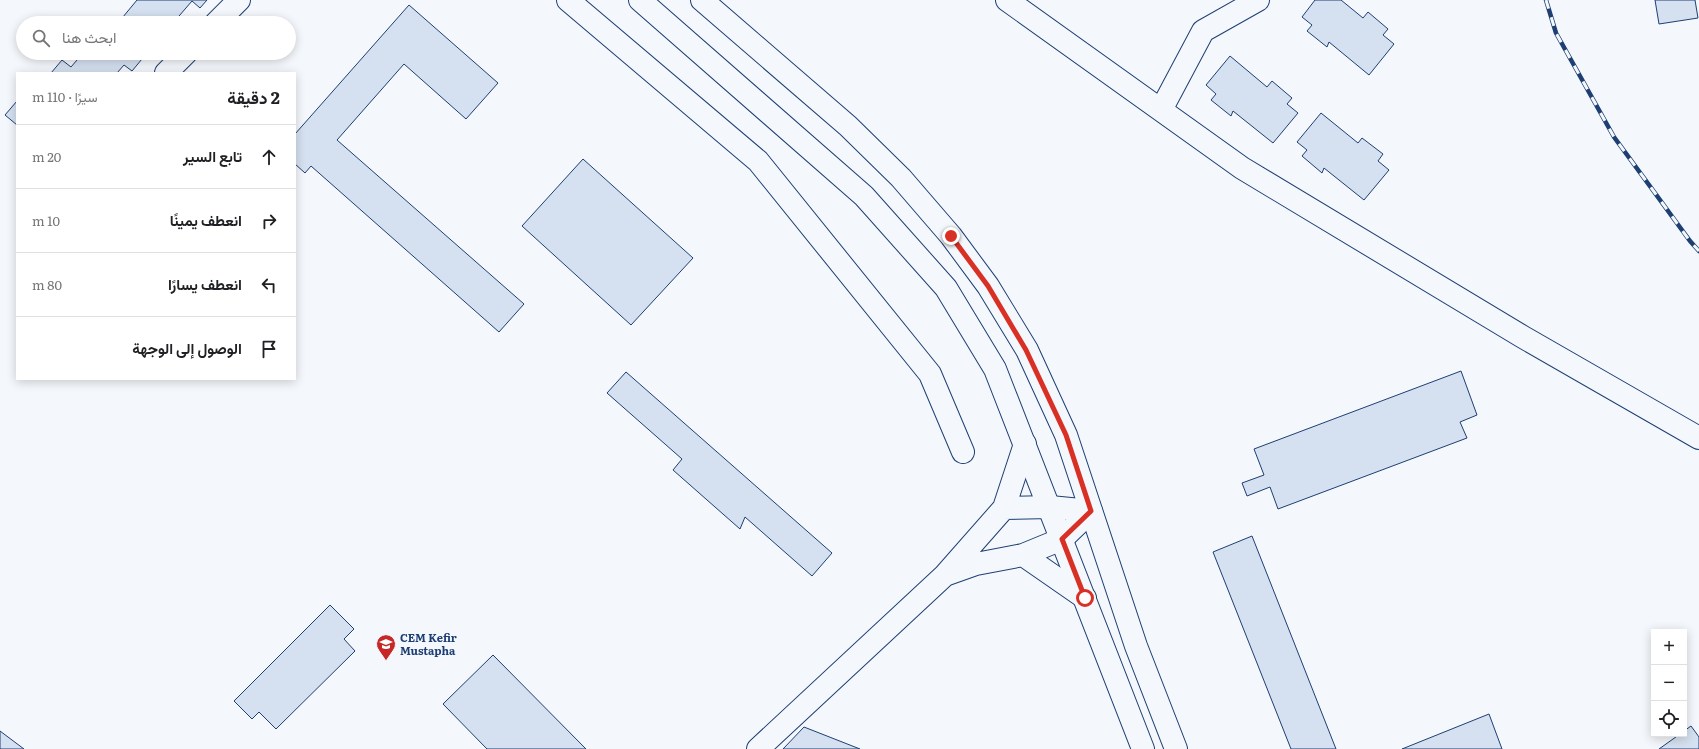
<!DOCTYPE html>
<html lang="ar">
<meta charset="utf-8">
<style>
body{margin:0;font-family:Literata,Vazirmatn,serif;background:#f6f6f6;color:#202124;direction:rtl}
.controls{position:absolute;right:12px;bottom:12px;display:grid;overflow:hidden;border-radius:0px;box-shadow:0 2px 10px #0003}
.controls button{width:36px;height:36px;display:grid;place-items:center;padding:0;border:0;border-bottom:1px solid #e0e0e0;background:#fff;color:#202124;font:20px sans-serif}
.stop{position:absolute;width:12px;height:12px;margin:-9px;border:3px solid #d93025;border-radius:50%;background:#fff}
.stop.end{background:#d93025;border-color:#fff;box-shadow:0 1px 4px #0008}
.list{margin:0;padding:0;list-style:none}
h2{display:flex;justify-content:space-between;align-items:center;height:52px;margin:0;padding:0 16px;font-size:17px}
h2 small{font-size:13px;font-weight:400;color:#757577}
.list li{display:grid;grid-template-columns:26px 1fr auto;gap:12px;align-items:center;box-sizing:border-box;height:64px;padding:0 16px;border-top:1px solid #e0e0e0}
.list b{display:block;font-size:15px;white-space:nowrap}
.list em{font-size:13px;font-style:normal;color:#757577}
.icon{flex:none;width:22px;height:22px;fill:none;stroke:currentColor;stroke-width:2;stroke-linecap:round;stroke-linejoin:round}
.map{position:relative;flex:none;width:1699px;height:749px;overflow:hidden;direction:ltr}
.search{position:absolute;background:#fff;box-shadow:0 2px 10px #0003;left:16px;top:16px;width:280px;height:44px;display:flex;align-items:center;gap:10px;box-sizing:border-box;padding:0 14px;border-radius:22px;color:#757577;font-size:15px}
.panel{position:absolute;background:#fff;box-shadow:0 2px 10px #0003;left:16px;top:72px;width:280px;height:308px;border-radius:0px;direction:rtl}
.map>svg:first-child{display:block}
</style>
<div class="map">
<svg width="1699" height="749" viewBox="0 0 1699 749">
<rect width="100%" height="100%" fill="#f4f7fb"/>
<path fill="#d5e0f0" stroke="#1d3f73" d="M137,0H207L200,8L192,1L173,23H118Z
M1315,0H1341L1363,18L1368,12L1388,29L1383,35L1394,44L1369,75L1329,42L1327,47L1307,31L1312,25L1302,17Z
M1655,0H1695L1698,18L1659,24Z
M409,5L498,83L466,119L404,64L337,140L524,304L499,332L311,166L305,173L295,164V134Z
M83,53H147L132,71L124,65L117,73H51L62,60L71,67Z
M1230,56L1267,87L1272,81L1292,98L1287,104L1298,113L1273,143L1233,111L1231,116L1211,100L1216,94L1206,85Z
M17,101V125L5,115Z
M1321,113L1358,143L1362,138L1383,154L1378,161L1389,170L1364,200L1324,168L1322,173L1302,156L1307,150L1297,142Z
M583,159L693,258L631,325L522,226Z
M1461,371L1477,415L1460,422L1467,438L1278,509L1270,487L1247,496L1242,483L1264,475L1254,449Z
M626,372L832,553L812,576L745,517L740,529L673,470L682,459L607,393Z
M1252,536L1336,749H1291L1213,552Z
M330,605L354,629L344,639L355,651L276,729L259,712L252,719L234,701Z
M493,655L586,749H487L443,704Z
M1489,714L1502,749H1402Z
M1691,726L1699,737V749H1659L1680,734H1684V731Z
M804,727L860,749H783Z
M0,731L24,749H0Z"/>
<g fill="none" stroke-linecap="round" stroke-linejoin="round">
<g stroke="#1d3f73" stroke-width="24">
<path id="minor" d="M568,0L758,161L930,374L963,452
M1007,0L1242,168L1523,337L1699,438
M216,23L239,0
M166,73L186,53
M1161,110L1203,31L1258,0
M1025,444L1004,508L945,575L976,564L1023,555L1085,598
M1004,508L1050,507L1091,511L1062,539L1023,555
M758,749L945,575"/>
</g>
<g stroke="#1d3f73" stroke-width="24">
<path id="major" d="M640,0L864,196L946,288L995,369L1143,749
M702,0L848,126L901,178L951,236L988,286L1027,350L1066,435L1136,646L1176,749"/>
</g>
<use href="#minor" stroke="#f4f7fb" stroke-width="22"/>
<use href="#major" stroke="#f4f7fb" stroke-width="22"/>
<g stroke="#1d3f73" stroke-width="4.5">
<path id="rail" d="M1546,0L1556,33L1614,137L1690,241L1699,251"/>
</g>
<use href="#rail" stroke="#f4f7fb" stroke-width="3" stroke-dasharray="9" stroke-linecap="butt"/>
</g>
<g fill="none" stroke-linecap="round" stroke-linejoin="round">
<path stroke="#d93025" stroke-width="5" d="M951,236L988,286L1026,350L1066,435L1091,511L1062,539L1085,598"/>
</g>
<defs>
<g id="school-pin" transform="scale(1)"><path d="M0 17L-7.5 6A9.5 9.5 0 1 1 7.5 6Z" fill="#c62828" stroke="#f4f7fb"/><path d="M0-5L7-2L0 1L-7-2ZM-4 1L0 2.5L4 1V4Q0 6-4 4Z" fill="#fff"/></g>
</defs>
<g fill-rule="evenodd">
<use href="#school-pin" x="386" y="644"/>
</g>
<g text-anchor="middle" stroke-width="3" stroke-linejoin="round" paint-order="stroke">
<g font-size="11" font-weight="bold" fill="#1d3f73" stroke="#f4f7fb" text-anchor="start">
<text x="400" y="642">CEM Kefir<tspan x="400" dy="13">Mustapha</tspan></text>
</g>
</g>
</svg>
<div class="controls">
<button>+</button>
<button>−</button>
<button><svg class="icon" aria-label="locate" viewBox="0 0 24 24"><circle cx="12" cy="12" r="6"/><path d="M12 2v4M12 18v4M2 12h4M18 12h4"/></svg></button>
</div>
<div class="stop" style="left:1085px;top:598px"></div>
<div class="stop end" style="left:951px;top:236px"></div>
<div class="search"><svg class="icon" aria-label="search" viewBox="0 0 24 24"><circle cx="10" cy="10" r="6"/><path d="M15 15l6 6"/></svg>ابحث هنا</div>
<section class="panel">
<h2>2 دقيقة<small>سيرًا · 110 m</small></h2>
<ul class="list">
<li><svg class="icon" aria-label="ahead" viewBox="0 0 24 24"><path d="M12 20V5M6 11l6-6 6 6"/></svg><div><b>تابع السير</b></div><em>20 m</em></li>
<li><svg class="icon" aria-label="right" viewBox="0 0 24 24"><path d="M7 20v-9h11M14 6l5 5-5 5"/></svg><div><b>انعطف يمينًا</b></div><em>10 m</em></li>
<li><svg class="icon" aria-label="left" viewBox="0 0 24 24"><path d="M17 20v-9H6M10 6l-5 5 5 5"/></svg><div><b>انعطف يسارًا</b></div><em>80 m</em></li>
<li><svg class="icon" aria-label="arrive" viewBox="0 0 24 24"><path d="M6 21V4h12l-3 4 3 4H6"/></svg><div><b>الوصول إلى الوجهة</b></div></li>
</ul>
</section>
</div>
